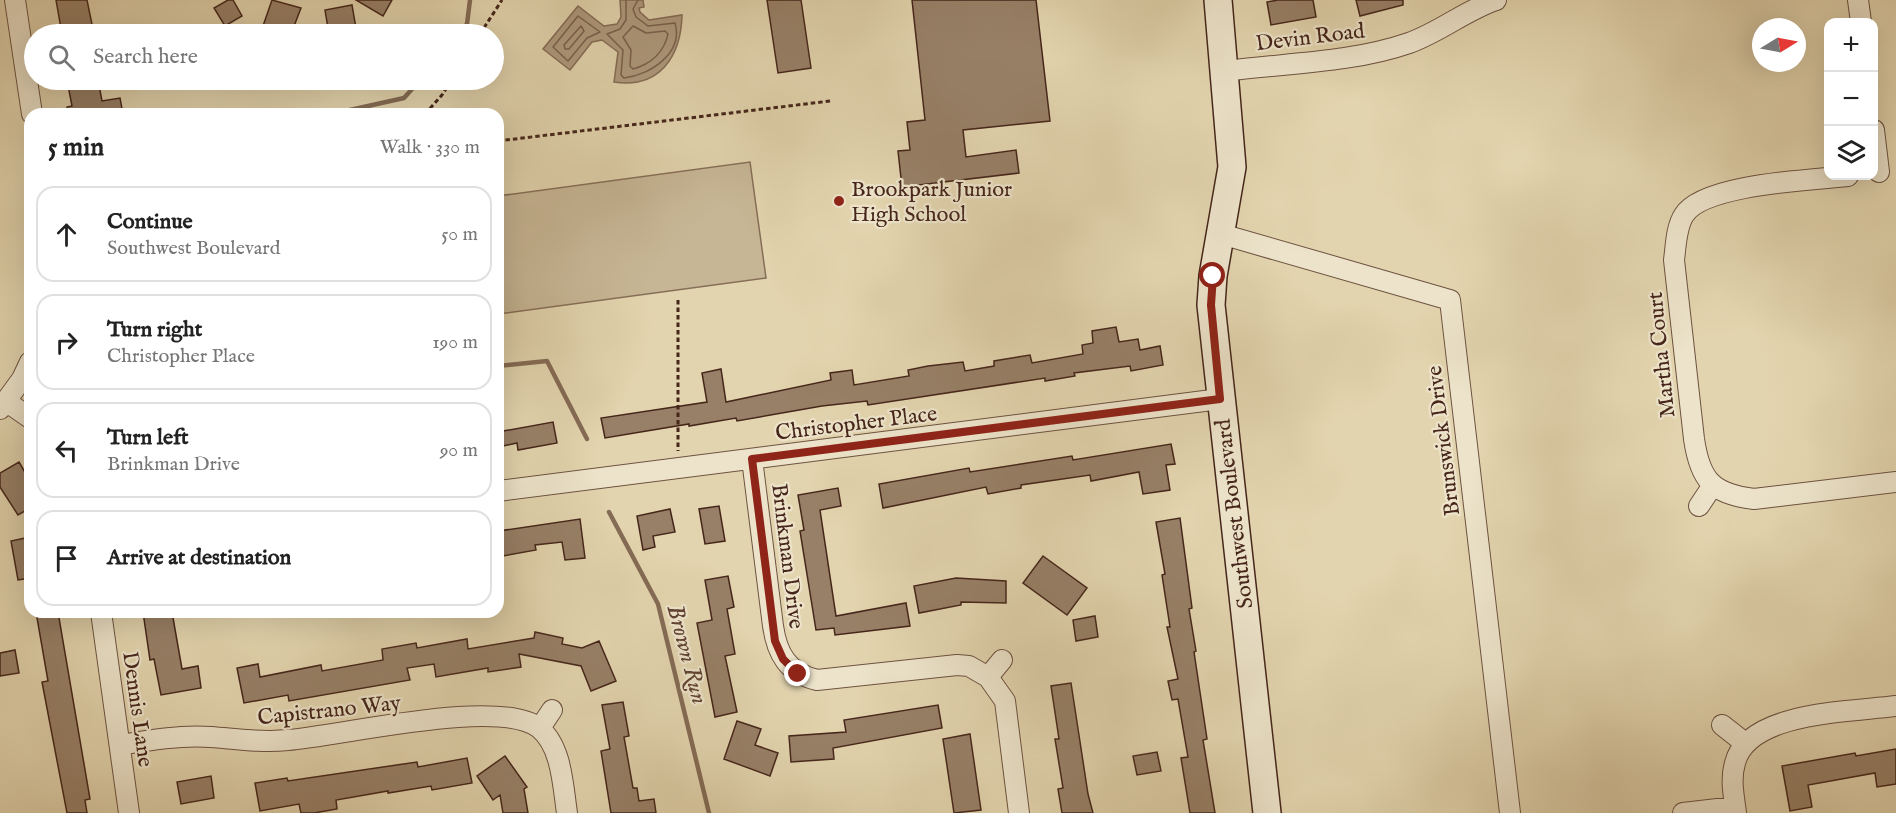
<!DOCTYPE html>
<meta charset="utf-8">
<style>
body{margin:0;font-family:"IM FELL English",serif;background:#f2f2f2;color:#222}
.controls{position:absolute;right:18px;top:18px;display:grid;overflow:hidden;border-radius:12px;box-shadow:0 6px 24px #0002}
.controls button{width:54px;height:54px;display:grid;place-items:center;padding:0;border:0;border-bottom:2px solid #e0e0e0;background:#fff;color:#222;font:30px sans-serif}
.compass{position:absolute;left:1752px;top:18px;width:54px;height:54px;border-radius:50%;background:#fff;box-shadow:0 6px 24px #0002;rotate:80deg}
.stop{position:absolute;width:18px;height:18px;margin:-14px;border:4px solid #8f2418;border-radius:50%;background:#fff}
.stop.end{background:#8f2418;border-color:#fff;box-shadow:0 2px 6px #0008}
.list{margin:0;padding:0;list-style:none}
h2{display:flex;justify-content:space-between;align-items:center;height:78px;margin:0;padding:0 24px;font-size:26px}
h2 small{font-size:20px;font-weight:400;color:#767676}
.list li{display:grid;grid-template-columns:39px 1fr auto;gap:18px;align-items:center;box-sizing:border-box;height:96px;margin:0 12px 12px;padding:0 12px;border:2px solid #e0e0e0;border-radius:18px}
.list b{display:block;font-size:22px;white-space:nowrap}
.list p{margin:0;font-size:20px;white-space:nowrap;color:#767676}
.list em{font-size:20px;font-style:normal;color:#767676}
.icon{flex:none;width:33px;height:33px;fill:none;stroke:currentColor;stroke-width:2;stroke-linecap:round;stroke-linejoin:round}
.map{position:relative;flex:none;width:1896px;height:813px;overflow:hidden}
.search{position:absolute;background:#fff;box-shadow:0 6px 24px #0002;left:24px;top:24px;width:480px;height:66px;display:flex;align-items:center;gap:15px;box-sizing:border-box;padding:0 21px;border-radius:33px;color:#767676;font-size:22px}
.panel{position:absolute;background:#fff;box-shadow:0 6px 24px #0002;left:24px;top:108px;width:480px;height:510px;border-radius:18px}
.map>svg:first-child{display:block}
</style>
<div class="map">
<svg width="1896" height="813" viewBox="0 0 1896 813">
<rect width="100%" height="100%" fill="#e2d4ae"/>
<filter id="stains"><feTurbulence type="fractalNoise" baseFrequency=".00333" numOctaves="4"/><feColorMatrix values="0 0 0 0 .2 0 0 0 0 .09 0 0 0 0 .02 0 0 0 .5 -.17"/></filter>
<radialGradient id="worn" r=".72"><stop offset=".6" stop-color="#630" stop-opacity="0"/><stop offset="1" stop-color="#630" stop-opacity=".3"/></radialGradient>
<path fill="#c7b695" stroke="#866e58" stroke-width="1.5" d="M750,162L766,278L499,314L498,196Z"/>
<path fill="#ad997c" stroke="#846b55" stroke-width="1.5" d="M620,0H643L644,7L639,8L640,12L649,20L682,15C681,56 660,89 614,82L618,52L602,40L592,42L570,70L543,49L578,6L604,26L617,24L621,17Z"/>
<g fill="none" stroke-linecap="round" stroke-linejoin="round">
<path stroke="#7a604c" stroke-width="1.5" d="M626,0V20L620,29L607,34L623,50L621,75L624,78C650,75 684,53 675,23L648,26L636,17L633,9L638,0
M578,16L600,32L587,38L568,61L553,47Z
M581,26L584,31L569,49H565L564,45Z
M633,26L646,33L665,31L668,34C664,52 651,64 633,69L630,66L631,50L623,37Z"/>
<path stroke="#846b55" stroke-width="4.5" d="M458,34L467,24L470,0
M332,114L404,98L420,80
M498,366L547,361L587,439
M609,512L658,604L709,813"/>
</g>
<path fill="#978067" stroke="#46261b" stroke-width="1.5" d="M56,0H87L94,34H62Z
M228,0H233L242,16L225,26L214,8Z
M272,0L301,8L291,34L263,26Z
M356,0H392L383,16Z
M767,0H801L811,68L778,73Z
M912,0H1036L1050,121L963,130L966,157L1016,150L1019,173L902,187L898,151L910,150L907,122L925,120Z
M1278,0H1313L1316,17L1271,25L1267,2Z
M1356,0H1403V5L1360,16Z
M352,5L357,34H329L325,10Z
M67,80H98L102,101L120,98L123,114H68L67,107L72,106Z
M1116,327L1119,342L1138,339L1140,350L1160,346L1163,365L1131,371L1130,366L1074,373L1075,376L1045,381V378L868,405L867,401L822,406L737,421L736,418L689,426V424L605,438L601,418L707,402L702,373L721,369L726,402L831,380L830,373L852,370L854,385L909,376L908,370L928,366L963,362L965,371L994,366V361L1030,355L1032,363L1083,354L1082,345L1093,343L1092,331Z
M553,422L557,443L518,450L517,443L498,447V432Z
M1171,444L1175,464L1166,465L1170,490L1143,494L1139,472L1091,481L1090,475L1021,485V488L988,494L986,487L883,508L879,484L969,468L970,472L1072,456L1073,460Z
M19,462L30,481V508L18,515L0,487V473Z
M838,488L841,506L820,510L836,616L906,603L910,626L835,635L834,628L816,630L800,531L804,530L798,495Z
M719,506L725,541L705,544L699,509Z
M670,509L675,532L653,536L655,547L643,550L637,516Z
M1180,518L1192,608L1189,609L1196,651L1194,652L1207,739L1203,740L1215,813H1190L1181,758L1188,757L1178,699L1172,700L1168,681L1178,679L1167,627H1170L1162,575L1165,574L1156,522Z
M580,519L585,558L565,560L562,542L535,545L536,550L503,556L499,531Z
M30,537V578L18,580L11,541Z
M1043,556L1087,588L1067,615L1023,583Z
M728,576L734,607L727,609L735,654L725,656L737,712L715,717L697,623L712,620L705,580Z
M956,578L1006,581V603L961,602V605L919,613L914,586Z
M36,612H58L90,799L85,800L87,813H67L42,682L48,681Z
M143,612H172L182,669L198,666L201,688L161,695L154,659L150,660Z
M1095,616L1098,637L1076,641L1073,620Z
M535,632L563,638L562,644L582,648L599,641L616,681L591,691L581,666L519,654L521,667L488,672V668L436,677L434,664L407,668L410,680L289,701L288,695L244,703L237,668L258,664L260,677L321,665L322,671L383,660L382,649L416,643L417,648L467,639L468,649L534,638Z
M15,650L19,673L0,676V653Z
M1071,683L1088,794L1093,813H1062L1058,789L1063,788L1055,739H1059L1051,686Z
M623,702L629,736L624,737L633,788H637L639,801L654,799L656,813H611L601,751L610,749L602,705Z
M938,705L942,728L833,748L834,759L791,762L789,736L846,732L844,720Z
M737,721L761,729L755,745L778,753L770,776L724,759Z
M970,734L981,810L954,813L943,739Z
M1896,749V784L1877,787L1875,773L1808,785L1812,807L1790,811L1782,766L1855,753L1856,756Z
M1157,752L1161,771L1137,775L1133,756Z
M505,756L527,787L524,789L528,813H503L500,795L493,800L477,776Z
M467,758L472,783L432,790L431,786L388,793V791L336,800L337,809L314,813H301L299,804L260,811L255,783L287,778L288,781L417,762L418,767Z
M211,776L214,798L181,804L177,782Z"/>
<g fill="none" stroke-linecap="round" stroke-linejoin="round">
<g stroke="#6d5240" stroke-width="22">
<path id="street" d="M15,0L32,114
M1858,0L1861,22
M1226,71C1286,63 1351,63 1409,43C1440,32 1466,10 1496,0
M1874,130L1879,172
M1848,176C1812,180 1703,184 1684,215C1676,227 1676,246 1674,260L1694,439C1700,480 1712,494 1754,499L1896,482
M1221,234L1450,300L1510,813
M7,402L30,418
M0,409L22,379L30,362
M752,459L773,626C777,654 788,673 817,680L957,665L969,666L988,677L1005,701L1019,813
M498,491L1220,399
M1699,506L1713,485
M101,612L129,813
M988,677L1002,660
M1722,725L1745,743
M540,728L552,710
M120,745C150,740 180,735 211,737C237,739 262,743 288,740C341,736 500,697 539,728C562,746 563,787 567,813
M1683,813L1735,807
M1736,813C1734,796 1730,780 1735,763C1748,711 1852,712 1896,706"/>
</g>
<g stroke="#46261b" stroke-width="30">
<path id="secondary" d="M1218,0L1232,167L1213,276L1211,305L1267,813"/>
</g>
<path stroke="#46261b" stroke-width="3" stroke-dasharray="4.5 3" stroke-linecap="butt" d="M480,34L502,0
M425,114L442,95L452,80
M498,141L830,101
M678,300V451"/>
<use href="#street" stroke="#ece3ca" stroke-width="20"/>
<use href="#secondary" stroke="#ece3ca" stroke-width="27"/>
</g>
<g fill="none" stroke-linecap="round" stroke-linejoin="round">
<path stroke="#8f2418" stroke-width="8" d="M798,674L783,659L775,641L752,459L1220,399L1211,305L1213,276"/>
</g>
<circle fill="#8f2418" stroke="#ece3ca" stroke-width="2" cx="839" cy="201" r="6"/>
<g text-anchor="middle" stroke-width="4.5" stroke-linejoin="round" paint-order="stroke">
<g font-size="22" fill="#46261b" stroke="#ece3ca">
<text transform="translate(1310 36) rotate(-7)" y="8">Devin Road</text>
<text transform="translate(1660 355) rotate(-96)" y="8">Martha Court</text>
<text transform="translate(856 422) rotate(-7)" y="8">Christopher Place</text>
<text transform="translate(1442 441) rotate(-97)" y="8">Brunswick Drive</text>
<text transform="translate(1233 514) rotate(-97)" y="8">Southwest Boulevard</text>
<text transform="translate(789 556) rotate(83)" y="8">Brinkman Drive</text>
<text transform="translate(139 709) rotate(82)" y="8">Dennis Lane</text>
<text transform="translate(329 709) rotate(-6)" y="8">Capistrano Way</text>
</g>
<g font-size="22" fill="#46261b" stroke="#ece3ca" text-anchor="start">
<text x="851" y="196">Brookpark Junior<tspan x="851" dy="25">High School</tspan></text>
</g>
<g font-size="24" font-style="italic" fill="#604333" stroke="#ece3ca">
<text transform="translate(688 654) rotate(75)" y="8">Brown Run</text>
</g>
</g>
<rect width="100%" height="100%" filter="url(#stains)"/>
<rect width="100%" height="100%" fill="url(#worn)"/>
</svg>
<div class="controls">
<button>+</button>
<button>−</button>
<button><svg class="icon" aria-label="layers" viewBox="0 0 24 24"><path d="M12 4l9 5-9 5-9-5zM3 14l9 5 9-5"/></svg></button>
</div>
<svg class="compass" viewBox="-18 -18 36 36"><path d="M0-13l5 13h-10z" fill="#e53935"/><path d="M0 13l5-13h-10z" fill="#767676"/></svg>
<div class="stop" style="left:1213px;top:276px"></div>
<div class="stop end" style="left:798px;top:674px"></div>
<div class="search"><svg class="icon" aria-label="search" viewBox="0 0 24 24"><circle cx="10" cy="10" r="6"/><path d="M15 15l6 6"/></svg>Search here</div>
<section class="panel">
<h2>5 min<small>Walk · 330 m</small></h2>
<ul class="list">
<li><svg class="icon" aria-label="ahead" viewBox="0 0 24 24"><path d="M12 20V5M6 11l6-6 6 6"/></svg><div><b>Continue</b><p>Southwest Boulevard</p></div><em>50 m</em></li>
<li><svg class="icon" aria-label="right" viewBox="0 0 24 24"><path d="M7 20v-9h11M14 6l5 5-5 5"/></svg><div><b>Turn right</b><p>Christopher Place</p></div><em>190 m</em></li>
<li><svg class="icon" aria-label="left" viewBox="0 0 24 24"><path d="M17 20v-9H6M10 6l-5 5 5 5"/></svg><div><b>Turn left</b><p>Brinkman Drive</p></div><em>90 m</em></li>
<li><svg class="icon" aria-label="arrive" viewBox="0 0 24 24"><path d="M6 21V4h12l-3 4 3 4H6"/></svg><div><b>Arrive at destination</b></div></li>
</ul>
</section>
</div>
